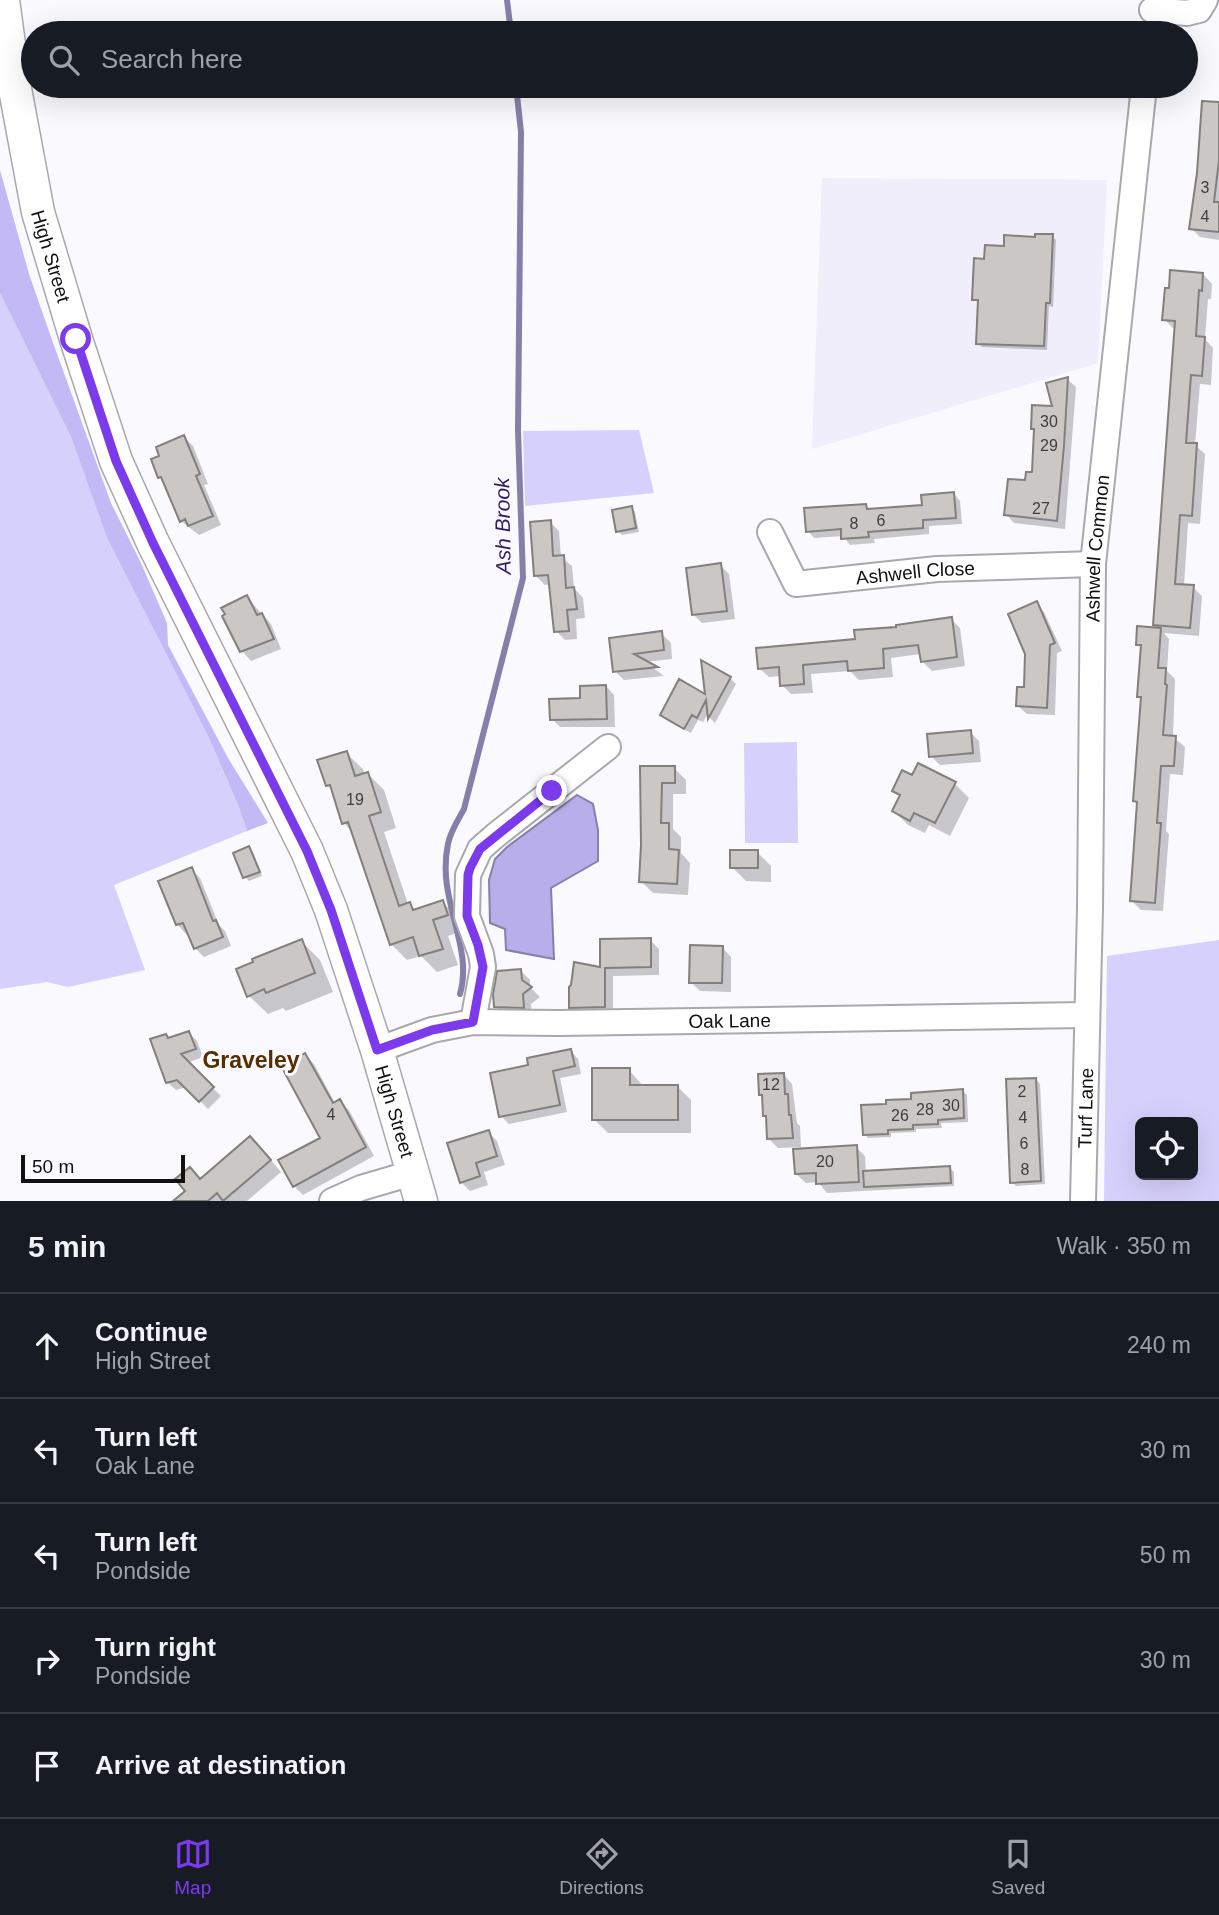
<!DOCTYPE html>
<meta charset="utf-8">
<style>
body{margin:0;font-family:Arial,sans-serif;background:#20242c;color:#f1f3f6}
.controls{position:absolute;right:21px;bottom:21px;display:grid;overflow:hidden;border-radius:10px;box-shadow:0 7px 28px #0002}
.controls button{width:63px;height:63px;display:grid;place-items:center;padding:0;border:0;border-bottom:2px solid #363941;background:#171b24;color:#f1f3f6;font:35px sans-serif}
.scale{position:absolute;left:21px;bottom:18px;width:164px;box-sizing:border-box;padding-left:7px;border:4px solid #111012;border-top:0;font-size:19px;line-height:24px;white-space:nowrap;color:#111012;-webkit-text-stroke:5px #f9f9fe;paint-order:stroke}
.stop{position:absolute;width:21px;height:21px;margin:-16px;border:5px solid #7c3aed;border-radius:50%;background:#fff}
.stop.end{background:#7c3aed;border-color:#fff;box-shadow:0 2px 7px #0008}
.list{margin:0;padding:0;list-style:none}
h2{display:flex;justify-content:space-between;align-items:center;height:91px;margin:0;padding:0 28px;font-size:30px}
h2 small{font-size:23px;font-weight:400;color:#9ea1a6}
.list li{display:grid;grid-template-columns:46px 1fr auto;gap:21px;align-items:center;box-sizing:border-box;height:105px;padding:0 28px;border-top:2px solid #363941}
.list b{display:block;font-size:26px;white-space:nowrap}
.list p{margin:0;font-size:23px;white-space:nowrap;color:#9ea1a6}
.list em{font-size:23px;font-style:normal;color:#9ea1a6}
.icon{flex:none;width:38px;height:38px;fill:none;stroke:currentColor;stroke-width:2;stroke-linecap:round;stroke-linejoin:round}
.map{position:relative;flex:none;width:1219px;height:1201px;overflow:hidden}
.search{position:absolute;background:#171b24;box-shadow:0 7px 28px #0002;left:21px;right:21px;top:21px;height:77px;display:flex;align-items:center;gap:18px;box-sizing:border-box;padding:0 24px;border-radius:38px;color:#9ea1a6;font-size:26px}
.sheet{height:616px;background:#171b24}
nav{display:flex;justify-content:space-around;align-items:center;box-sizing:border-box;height:98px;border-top:2px solid #363941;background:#171b24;font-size:19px;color:#9ea1a6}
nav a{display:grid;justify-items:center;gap:4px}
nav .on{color:#7c3aed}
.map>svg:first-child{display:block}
</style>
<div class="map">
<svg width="1219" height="1201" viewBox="0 0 1219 1201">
<rect width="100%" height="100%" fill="#f9f9fe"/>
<path fill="#efeefa" d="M822,178L1107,180L1098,363L812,449Z"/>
<path fill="#d6d0fc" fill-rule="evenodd" d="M0,293L71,437L107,538L210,740L238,805L247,831L114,885L145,970L68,987L47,982L0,989Z
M639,430L654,493L525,506L523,431Z
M797,742L798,843H745L744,743Z
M1219,940V1201H1104L1107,956ZM1193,1122V1175H1140V1122Z"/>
<path fill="#c2b9f5" d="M0,170L29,274L52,340L111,503L141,563L167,623L168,645L228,758L268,823L247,831L238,805L210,740L107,538L71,437L0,293Z"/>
<path fill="#b8afea" stroke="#867fa9" stroke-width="2" d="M577,795L593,804L598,830V861L551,888L554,959L506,950L505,929L490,923L489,880L495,859L507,847Z"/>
<path fill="#0003" d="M1219,104V240L1200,237L1191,228Z
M1052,236L1056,240L1053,307L1049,306L1047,350L982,347L978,343L980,303L973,299L986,261L1005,247Z
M1203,274L1212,284L1211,299H1208L1205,339L1213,348L1211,385L1200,384L1195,445L1205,454L1200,524L1188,523L1184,586L1193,587L1202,596L1199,636L1164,633L1169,639L1167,671L1175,679L1173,737L1185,747L1183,775L1170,774L1166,831L1169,834L1163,911L1141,910L1132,901L1139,805L1135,800L1142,700L1139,696L1143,649L1137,644L1160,629L1155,624L1177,328H1173L1164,319Z
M1067,379L1076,387L1065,529L1014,523L1006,514L1033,474L1055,408Z
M184,437L193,446L208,484L204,485L221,525L199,535L181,521L165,482L160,477L161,456Z
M954,494L960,501L962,524L929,526V534L874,539L875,543L850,545L843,536L814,538L808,531L866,506L871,511L924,507Z
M631,508L635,512L639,532L622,535L618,531Z
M550,522L559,531L561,557L572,566L574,588L583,598L585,618L576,619L577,639L565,640L556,631L551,584L545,585L535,575Z
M720,565L729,574L735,619L702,623L693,614Z
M247,597L271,624L281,649L251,661L242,651Z
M1036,604L1044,612L1062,651L1057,653L1055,715L1027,714L1018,706L1026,689Z
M951,619L960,628L965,666L932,671L923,662L921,654L891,658L893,677L859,680L850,671L811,674L813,693L791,694L782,685L781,676L769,677L759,668L898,628Z
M661,633L671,643L672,659L645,662L664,676L624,680L615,671L611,639Z
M730,678L736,684L715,723L710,718L709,711L703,722L698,720L691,733L668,721L662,715L707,697Z
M606,686L614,695L615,727H560L552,719Z
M970,732L979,741L981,762L940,765L931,756Z
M346,753L363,769L365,775L368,774L384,790L396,828L384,832L408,904L416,910L442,902L459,918L463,931L448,936L458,965L437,972L421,956L407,960L391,944L354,834L344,823L334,791L327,785Z
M642,768H674L686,780V794H673V829L681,837V853L690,863L688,895L653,893L641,881L643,845Z
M913,777L955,784L969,798L950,836L929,825L925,833L908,825L894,811L901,798L894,790Z
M249,848L253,852L262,876L249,881L245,877Z
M757,852L771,866V882L746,881L732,867Z
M191,869L200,878L219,925L225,931L231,946L204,957L195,948L189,933L186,934L177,924Z
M650,940L659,949V975L613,976V1016H580L571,1007L602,969Z
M301,941L320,960L333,992L286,1011L283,1008L268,1014L249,996Z
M722,947L731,957V992L700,991L691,982Z
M521,971L530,980V987L540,997L531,1004L532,1016H505L496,1007Z
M189,1033L197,1041L203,1057L187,1063L221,1096L208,1109L186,1087L176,1090L167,1082L169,1040Z
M571,1051L578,1059L581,1074L560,1078L567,1112L509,1124L501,1116L530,1066Z
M305,1055L314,1064L335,1103L340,1101L349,1110L374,1156L303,1195L294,1186L322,1139Z
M629,1070L644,1087L677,1086L691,1100V1133H608L594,1119Z
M783,1074L792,1084L797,1123L800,1126L801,1147L778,1148L769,1139L768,1119L765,1115L763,1097L761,1094Z
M1036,1079L1040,1084L1045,1184L1016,1186L1012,1182Z
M963,1091L967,1095L968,1122L941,1123L942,1128L916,1129V1132L891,1133V1137L868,1138L864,1134Z
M488,1132L497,1141L505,1165L484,1172L488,1185L470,1191L461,1182Z
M856,1147L865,1156L866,1172L950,1168L954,1172V1186L827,1193L818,1182L806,1183L796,1174Z
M261,1149L281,1172L247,1201H176L187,1191L190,1169L201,1180Z"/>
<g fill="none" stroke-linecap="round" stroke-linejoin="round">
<path stroke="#867fa9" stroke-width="6" d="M507,0L511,33
M460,994C474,945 436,900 448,844C450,832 458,820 464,809L523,578L518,430L521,132L516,86"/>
</g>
<path fill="#cbc7c4" stroke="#827f7c" stroke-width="2" d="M1202,101L1219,102V160L1214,202H1219V232L1189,229L1197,173Z
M1035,234H1053L1050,303H1046L1044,346L976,344L978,300H972L974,258L984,259L985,245L1004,246V235L1035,237Z
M1170,270L1203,273L1202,291L1199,290L1196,336L1205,337L1202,376L1191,375L1186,443H1197L1192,516L1180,515L1175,584L1194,585L1190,628L1153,625L1175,321L1162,320L1165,288H1169Z
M1068,377L1064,446L1057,521L1004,515L1008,479L1025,480L1026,472H1032L1034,429H1031L1032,405L1052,406L1046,383Z
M184,435L200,474L196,476L213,516L188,526L185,519L180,522L161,477L158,478L151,459L159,456L156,447Z
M954,492L956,518L923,520V528L868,532L869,537L841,539V529L806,532L804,508L866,504L867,509L922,505L921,495Z
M632,506L636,528L616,532L612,510Z
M551,520L553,556L564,555L566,588L574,587L577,609L567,610L569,631L554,632L548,575L534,576L530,522Z
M721,563L727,611L692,615L686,568Z
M247,595L257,615L262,613L274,639L240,652L222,616L225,614L221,608Z
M1037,601L1055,643L1050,645L1047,708L1016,706L1017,687H1024L1025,654L1008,614Z
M952,617L957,657L921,662L918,645L883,649L884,668L848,671L847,661L803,665L804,684L780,686L779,667L758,669L756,648L855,639L854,630L896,627V625Z
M1137,626L1161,628L1158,668H1166L1165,684L1167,685L1163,735L1176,736L1174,766H1161L1157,823H1161L1155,903L1130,901L1137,802L1133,801L1141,697H1137L1141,645H1136Z
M662,631L664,650L634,654L658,667L613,672L609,638Z
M701,660L731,677L708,719L706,700L697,718L692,715L684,729L660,715L679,679L705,694Z
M606,685L607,719L550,720L549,699L580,698V686Z
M971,730L973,753L929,757L927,734Z
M347,751L355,776L368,772L381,812L369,816L399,906L410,902L413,910L443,900L448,915L433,920L443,949L419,956L413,937L390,945L348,822L342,824L330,785L326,786L317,760Z
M918,763L956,782L935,823L914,813L910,821L892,811L900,795L892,791L902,770L912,775Z
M640,766H675V783H662L661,823H669V849L679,850L677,884L639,882L641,845Z
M249,846L260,872L243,878L233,853Z
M730,850H758V868H730Z
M192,867L213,921L216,920L223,937L194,949L183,923L176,925L158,881Z
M651,938V967L605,968V1007L569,1008V987L571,985L574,962L600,967V939Z
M302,939L315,973L266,993L264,989L247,997L236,969L253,962L252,959Z
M690,945L723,946L722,983H689Z
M521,969L522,980L532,987L523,994L524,1008L494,1007L493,994L497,971Z
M189,1031L196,1049L181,1054L214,1087L199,1102L177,1080L166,1083L150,1039L166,1034L168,1038Z
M571,1049L575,1066L553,1071L560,1105L499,1117L490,1073L528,1065L527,1058Z
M305,1053L333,1103L340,1099L366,1147L293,1187L278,1160L320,1138L281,1066Z
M592,1068H630V1085H678V1120H592Z
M784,1073L785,1094H788L789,1115H791L793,1138L767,1139L766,1116H763L762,1095H759L758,1074Z
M1036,1078L1041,1181L1010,1183L1006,1079Z
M963,1089L964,1118L938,1120V1124L913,1125V1129L888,1130V1134L863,1135L861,1105L886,1104V1100L911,1099V1093Z
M489,1130L497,1156L476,1163L480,1176L460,1183L447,1143Z
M250,1136L271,1160L223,1201L217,1193L208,1201H173L185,1191L175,1179L190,1167L200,1179Z
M857,1145L859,1182L816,1184V1173L795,1174L793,1149Z
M950,1166L951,1183L864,1187L863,1171Z"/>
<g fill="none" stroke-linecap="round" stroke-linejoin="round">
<g stroke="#a9a9ad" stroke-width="28">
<g id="minor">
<path d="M1152,10L1187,13L1199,10L1205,0"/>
<path id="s1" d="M770,532L796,584L937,569L1093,564"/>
<path d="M473,1022L483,967L481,954L467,916L468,875L480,849L496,835L608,747"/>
<path id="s2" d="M377,1050L432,1030L473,1022L560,1023L1087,1015"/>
<path d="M332,1201L361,1188L412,1173"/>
<path id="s3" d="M1083,1201L1090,908L1093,564L1144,86"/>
</g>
</g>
<g stroke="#a9a9ad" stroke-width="35">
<g id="major">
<path id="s4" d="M3,0L15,89L38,212L76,339L116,461L153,543L307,851L331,910L377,1050L421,1201"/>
</g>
</g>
<use href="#minor" stroke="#fff" stroke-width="24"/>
<use href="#major" stroke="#fff" stroke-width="32"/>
</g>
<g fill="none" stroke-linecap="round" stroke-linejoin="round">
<path stroke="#7c3aed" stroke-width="9" d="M76,339L116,461L153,543L307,851L331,910L377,1050L432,1030L473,1022L483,967L478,945L467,916L468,875L470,868L480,849L552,791"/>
</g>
<g text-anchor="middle" stroke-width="6" stroke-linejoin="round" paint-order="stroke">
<g font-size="16" fill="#403e3e">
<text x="1205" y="193">3</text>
<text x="1205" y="222">4</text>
<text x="1049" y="427">30</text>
<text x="1049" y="451">29</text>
<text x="1041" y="514">27</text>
<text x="881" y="526">6</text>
<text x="854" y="529">8</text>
<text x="355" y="805">19</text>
<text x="771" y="1090">12</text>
<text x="1022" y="1097">2</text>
<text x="951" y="1111">30</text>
<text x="925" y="1115">28</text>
<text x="331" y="1120">4</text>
<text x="900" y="1121">26</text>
<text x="1023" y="1123">4</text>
<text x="1024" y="1149">6</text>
<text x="825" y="1167">20</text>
<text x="1025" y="1175">8</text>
</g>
<g font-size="19" fill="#111012" stroke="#f9f9fe">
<text dy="7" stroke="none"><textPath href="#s4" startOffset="261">High Street</textPath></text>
<text dy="7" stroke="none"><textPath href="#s3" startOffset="653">Ashwell Common</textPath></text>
<text dy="7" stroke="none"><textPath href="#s1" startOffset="178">Ashwell Close</textPath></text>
<text dy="7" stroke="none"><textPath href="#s2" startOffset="357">Oak Lane</textPath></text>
<text dy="7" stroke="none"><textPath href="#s3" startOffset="93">Turf Lane</textPath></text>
<text dy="7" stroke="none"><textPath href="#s4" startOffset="1185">High Street</textPath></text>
</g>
<g font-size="21" font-style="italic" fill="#321f62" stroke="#f9f9fe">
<text transform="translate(503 526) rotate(-91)" y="7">Ash Brook</text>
</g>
<g font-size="23" font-weight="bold" fill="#562e00" stroke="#f9f9fe">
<text x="251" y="1068">Graveley</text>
</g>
</g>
</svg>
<div class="controls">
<button><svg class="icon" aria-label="locate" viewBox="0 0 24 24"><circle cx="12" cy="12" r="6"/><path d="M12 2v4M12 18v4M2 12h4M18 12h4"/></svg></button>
</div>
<div class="scale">50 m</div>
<div class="stop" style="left:76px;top:339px"></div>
<div class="stop end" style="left:552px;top:791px"></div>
<div class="search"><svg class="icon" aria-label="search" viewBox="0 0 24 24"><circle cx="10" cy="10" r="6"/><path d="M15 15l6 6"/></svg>Search here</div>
</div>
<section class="sheet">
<h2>5 min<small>Walk · 350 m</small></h2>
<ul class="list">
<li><svg class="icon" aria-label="ahead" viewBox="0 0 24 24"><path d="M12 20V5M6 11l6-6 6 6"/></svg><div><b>Continue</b><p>High Street</p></div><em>240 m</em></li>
<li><svg class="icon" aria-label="left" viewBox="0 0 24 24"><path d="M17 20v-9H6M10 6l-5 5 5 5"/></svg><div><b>Turn left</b><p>Oak Lane</p></div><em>30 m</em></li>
<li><svg class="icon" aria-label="left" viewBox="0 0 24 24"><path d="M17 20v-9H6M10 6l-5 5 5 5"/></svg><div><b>Turn left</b><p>Pondside</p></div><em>50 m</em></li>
<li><svg class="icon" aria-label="right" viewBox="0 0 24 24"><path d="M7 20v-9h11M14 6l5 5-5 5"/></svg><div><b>Turn right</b><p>Pondside</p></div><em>30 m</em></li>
<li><svg class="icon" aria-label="arrive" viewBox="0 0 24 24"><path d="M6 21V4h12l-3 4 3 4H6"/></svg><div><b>Arrive at destination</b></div></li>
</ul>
</section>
<nav>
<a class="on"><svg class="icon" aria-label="map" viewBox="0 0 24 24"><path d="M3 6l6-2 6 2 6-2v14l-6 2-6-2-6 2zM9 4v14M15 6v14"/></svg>Map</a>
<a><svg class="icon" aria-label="directions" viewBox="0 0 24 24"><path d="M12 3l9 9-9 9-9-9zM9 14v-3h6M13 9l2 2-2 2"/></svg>Directions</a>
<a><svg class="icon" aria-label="saved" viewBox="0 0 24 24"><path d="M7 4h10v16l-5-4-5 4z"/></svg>Saved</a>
</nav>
